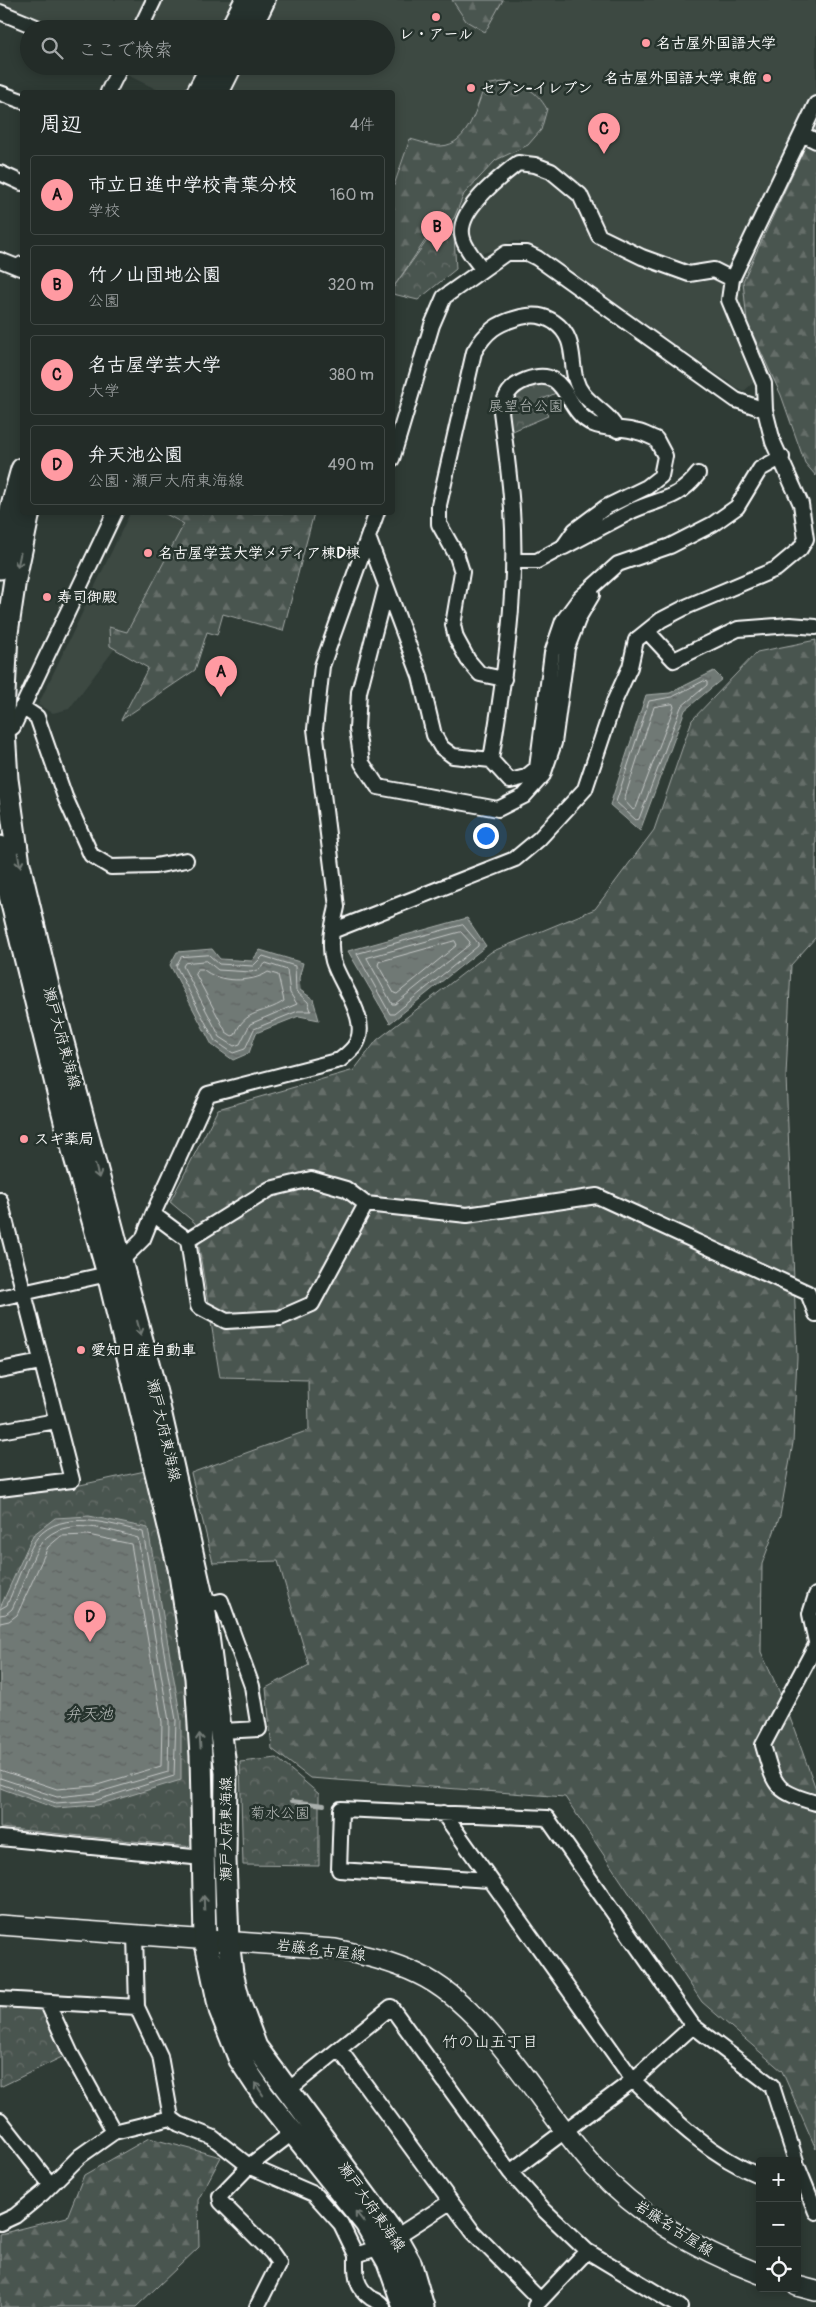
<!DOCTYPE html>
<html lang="ja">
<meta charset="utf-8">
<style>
body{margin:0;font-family:Pangolin,"Klee One",sans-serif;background:#2b3430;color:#f1f3f6}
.controls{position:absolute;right:15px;bottom:15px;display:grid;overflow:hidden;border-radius:5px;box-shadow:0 2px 12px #0003}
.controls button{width:45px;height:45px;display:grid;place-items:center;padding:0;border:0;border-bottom:1px solid #404845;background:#232c28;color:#f1f3f6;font:25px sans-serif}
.you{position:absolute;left:485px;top:835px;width:18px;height:18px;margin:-12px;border:4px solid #fff;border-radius:50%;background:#1a73e8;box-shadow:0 0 0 8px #1a73e833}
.badge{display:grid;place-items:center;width:32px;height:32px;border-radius:50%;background:#ff9aa2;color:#111;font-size:16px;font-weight:700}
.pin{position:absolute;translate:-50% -41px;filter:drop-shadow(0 1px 2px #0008)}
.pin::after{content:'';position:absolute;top:26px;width:18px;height:15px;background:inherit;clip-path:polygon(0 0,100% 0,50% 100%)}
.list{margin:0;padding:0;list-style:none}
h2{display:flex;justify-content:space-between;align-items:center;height:65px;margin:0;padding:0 20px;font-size:21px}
h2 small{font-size:16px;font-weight:400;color:#a3a7a8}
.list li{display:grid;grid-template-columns:32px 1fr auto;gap:15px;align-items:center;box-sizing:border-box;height:80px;margin:0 10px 10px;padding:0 10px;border:1px solid #404845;border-radius:5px}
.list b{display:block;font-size:19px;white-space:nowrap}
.list p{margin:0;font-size:16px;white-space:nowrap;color:#a3a7a8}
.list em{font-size:16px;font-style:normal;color:#a3a7a8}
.icon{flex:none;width:28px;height:28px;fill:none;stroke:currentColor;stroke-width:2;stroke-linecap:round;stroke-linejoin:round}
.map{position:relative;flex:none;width:816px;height:2307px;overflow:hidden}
.search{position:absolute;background:#232c28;box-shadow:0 2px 12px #0003;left:20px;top:20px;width:375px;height:55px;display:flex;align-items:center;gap:12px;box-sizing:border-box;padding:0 18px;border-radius:28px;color:#a3a7a8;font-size:19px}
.panel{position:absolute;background:#232c28;box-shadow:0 2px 12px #0003;left:20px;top:90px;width:375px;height:425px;border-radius:5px}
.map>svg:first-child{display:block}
</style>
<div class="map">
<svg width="816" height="2307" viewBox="0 0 816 2307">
<defs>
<pattern id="forest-firs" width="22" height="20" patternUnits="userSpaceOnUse" patternTransform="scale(1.25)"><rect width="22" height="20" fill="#4a544f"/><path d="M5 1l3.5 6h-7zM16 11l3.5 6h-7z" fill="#656e69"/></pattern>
<pattern id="park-crowns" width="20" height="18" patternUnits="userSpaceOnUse" patternTransform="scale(1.25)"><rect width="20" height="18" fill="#4a544f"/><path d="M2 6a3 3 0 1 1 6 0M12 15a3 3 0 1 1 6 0" fill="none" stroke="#656e69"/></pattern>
<pattern id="water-ripples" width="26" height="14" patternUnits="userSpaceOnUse" patternTransform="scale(1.25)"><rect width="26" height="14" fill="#707975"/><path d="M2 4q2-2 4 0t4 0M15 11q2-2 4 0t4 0" fill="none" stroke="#5e6260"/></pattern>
</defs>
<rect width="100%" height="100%" fill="#2f3b35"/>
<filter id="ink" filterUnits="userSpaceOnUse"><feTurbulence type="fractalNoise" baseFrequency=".02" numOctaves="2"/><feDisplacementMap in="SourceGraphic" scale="10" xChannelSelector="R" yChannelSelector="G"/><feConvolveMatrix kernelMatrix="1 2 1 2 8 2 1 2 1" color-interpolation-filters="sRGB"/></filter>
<g filter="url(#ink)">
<path fill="#3c4842" d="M0,0H816V378L753,383L743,392L528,243L513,241L492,251L478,254L455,233L400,216H393L392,92H162L123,73L121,66H386V29H53L0,8Z
M130,513H197L151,601L69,709L53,713L38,705Z"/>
<path fill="url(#forest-firs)" stroke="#a4aaa7" d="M452,0H503L485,32L466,21Z
M503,82C526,86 535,89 547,109L541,130L528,145L496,160L464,194L454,218L446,225L435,226L393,288V188L410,139C419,141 431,146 441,146C469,145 477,105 485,85Z
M816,123V476L805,463L781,395L747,322L743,281Z
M164,513H314L283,631L223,614L217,635L207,632L195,670L121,720L148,668L110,646L109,627L127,632L184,524Z
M816,640V937L791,965L786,1076L797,1357L793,1443L780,1516L762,1564L761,1652L785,1704L816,1789V2149L782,2071L702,2002L565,1797L310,1778L272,1749L266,1688L309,1665L278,1561L213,1563L191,1473L309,1430L308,1380L220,1378L195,1223L170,1202L218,1109L354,1070L377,1040L491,952L595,909L654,830L692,720L757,652Z
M149,2138L221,2157L198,2200L199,2247L136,2307H0V2234L67,2217L84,2175Z"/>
<path fill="url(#park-crowns)" stroke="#a4aaa7" d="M436,228L454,236L456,269L418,300L393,294V288Z
M549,382L558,392L543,399L548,416L508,433L506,413L508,396L520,387Z
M145,1471L169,1561L191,1722L193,1847L0,1828V1494L80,1485Z
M277,1758L319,1794V1866L243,1865L240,1762Z
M0,2004L44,2006L64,2056L0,2087Z"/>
<path fill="url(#water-ripples)" stroke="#a9afac" d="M714,671L722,679L685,710L640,831L610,805L646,695L670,693Z
M467,918L486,946L390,1023L348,951Z
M212,949L220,959L252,961L260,950L303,963L299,978L300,990L313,999L319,1020L299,1016L256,1033L249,1053L233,1060L212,1045L170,965L177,952Z
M89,1516L148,1528L181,1720V1780L98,1805L55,1808L0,1788V1608L33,1535L55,1518Z"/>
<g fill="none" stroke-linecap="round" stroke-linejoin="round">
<path stroke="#c6c9c8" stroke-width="1" d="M704,681L707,682V685L681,707L639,819L636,820L616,802L649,701L672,697Z
M673,704L674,707L636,808L633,810L624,800L654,707Z
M463,925L478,943V946L394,1014H390L357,954Z
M461,932L470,942L469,945L395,1004H392L367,958Z
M455,941L457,945L397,994L394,993L378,965L379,962Z
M209,955L219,964L253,966L263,956L295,966L296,991L308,1002L311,1011H298L254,1029L245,1049L233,1053L215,1041L176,966L181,957Z
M207,961L218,970L251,972L258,970L266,963L287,970L290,993L297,1004L250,1024L240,1044L234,1046L220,1037L183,966L185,963Z
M198,969H203C218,983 252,983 268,972L278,975L284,1001C264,1015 245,1008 235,1035L232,1036L226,1032L195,973Z
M0,1609L7,1605C14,1589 28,1550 37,1538C62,1508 111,1524 143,1532L176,1720L174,1776L97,1800L56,1803L0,1784
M0,1615L6,1614L12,1609C20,1593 32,1555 42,1542C64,1515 110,1530 138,1538L169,1721L168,1772L96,1793L57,1797L0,1778
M0,1623L9,1621L17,1615L48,1547L61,1536L88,1535L131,1544L162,1722L161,1766L94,1786L57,1789L0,1770"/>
<path stroke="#a9afac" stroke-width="4" d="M292,1801L324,1805"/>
<g stroke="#fff" stroke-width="18">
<path id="street" d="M0,12L41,29
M140,29L154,0
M108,92L121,66
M0,93L22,101
M802,134L816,141
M0,173L22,183
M0,260L20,268L22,264
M482,269C476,260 466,250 463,239C454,212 499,178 518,163L535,165L551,171L580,195L599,236L642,257L689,274L714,270L732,279
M392,459L432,325L444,297L506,253H527L537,258L736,400L765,410
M369,540L420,676L434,735L441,747L453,756L491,760L510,781L526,777L537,768L552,653L563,621L580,598L618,564L670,546L713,524L737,507L760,469L782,457
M564,547C587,535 609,523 632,511C660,498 677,501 698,474
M386,587L359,692L357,729L362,763L378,787L498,809L524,796L543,775L554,743L567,648L579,617L592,595
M647,631L674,660L738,629L790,625L816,627
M504,679L480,674L468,660L456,638L453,625L462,572L457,556L439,524V505L474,352C486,331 497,323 521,317C534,314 543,315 554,322C582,341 565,372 583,394C594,408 609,413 617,430
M22,707L37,717L65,797L91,855L111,867L155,866L186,860
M4,733L13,727L115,512
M491,760C504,679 518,592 512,510C510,477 505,444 501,411C505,396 510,386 526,380C569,364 563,411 593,424C607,430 623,427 638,432C644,433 650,437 656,439L665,456L661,476L647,487L606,507L575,530L563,547L537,561H513
M332,931L515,859L539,839L585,789L614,702L630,667L636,640L661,620L688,606L776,569L800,549L806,539L801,504L773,442L765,410L764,384L729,300L732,279L816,104
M0,1200L72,1480L0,1489
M153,1214L208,1094L340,1060C345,1056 350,1052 354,1047C373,1022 340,985 333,961C328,944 333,924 337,907L315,729L322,666L377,512
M188,1240L270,1189L311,1179L346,1189L366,1204
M0,1298L108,1274L143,1239L153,1214L188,1240L198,1306L226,1321L280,1318L312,1304L366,1204L467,1215L597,1196L808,1293L816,1314
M0,1370L41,1362
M0,1431L56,1421
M816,1595L810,1614L816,1642
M204,1605L221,1601L252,1686L259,1729L222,1731
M816,1645L763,1745C775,1786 773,1791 816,1803
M443,1813L633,2080C671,2117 710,2156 760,2176
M0,1838L203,1858
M489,1880L339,1870L341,1809L547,1818L693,2026L772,2086L796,2161
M135,1935L137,2007L160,2056L171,2118
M0,1999L137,2007
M47,2002L70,2052L114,2132
M339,2049L473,2232L540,2300
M287,2091L391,2007L510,2172L544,2210L587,2251L680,2307
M0,2120L50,2184
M797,2165L816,2212
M510,2172L633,2080L693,2026
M0,2223L15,2216L43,2193L80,2156L114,2132L171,2118L179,2124L212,2137L249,2166L314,2194L341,2224L356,2255L380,2247L450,2202
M356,2255C356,2273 354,2286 371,2298C376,2301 381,2301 383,2307
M535,2306L587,2251
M257,2307L279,2263L272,2253L221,2202L220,2196L249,2166L292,2133"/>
</g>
<g stroke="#fff" stroke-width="22">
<path id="secondary" d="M0,1925L335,1949C363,1955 391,1961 418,1974C489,2007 542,2110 595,2168C639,2216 700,2251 760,2274
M797,2286L816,2291"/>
</g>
<g stroke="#fff" stroke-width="25">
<path id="primary" d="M231,29L246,0
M250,29L264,0
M198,92L212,66
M218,92L231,66
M29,512L15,579L7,633L3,714L7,779L19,864L48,986L156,1393L204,1605L226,1773L225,1860L228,1940L232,1973L240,2004L256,2047L396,2237L410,2262L423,2307
M0,568L11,509L22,469
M0,847L4,871L67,1129L108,1274L179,1568L196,1678L201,1756L205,1939L220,2010L240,2060L263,2095L366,2224L388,2262L404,2307"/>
</g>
<use href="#street" stroke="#26332d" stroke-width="14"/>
<use href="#secondary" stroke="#26332d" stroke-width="19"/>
<use href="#primary" stroke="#26332d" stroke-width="21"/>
</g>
<defs><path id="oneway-shaft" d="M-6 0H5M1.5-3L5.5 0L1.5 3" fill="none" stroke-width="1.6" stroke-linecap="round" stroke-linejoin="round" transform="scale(1.25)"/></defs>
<g stroke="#727a76">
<use href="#oneway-shaft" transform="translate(19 560) rotate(102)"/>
<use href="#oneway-shaft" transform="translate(19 860) rotate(80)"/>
<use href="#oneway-shaft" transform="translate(97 1171) rotate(75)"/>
<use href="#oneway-shaft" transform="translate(139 1328) rotate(75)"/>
<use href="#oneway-shaft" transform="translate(200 1741) rotate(-94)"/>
<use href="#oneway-shaft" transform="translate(204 1903) rotate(-92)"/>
<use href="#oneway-shaft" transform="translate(259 2089) rotate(-123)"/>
<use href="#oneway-shaft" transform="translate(360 2217) rotate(-129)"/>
</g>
</g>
<g fill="#ff9aa2" stroke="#26332d" stroke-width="2">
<circle cx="436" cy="17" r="5"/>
<circle cx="646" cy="43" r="5"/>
<circle cx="767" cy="78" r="5"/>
<circle cx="471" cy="88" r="5"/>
<circle cx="148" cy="553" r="5"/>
<circle cx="47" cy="597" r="5"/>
<circle cx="24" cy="1139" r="5"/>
<circle cx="81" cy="1350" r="5"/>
</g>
<g text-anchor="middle" stroke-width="5" stroke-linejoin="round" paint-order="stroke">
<g font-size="15" font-weight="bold" fill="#fff" stroke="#26332d" text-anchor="start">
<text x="436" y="39" text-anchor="middle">レ・アール</text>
<text x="656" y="48">名古屋外国語大学</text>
<text x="757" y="83" text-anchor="end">名古屋外国語大学 東館</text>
<text x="481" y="93">セブン-イレブン</text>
<text x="158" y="558">名古屋学芸大学メディア棟D棟</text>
<text x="57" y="602">寿司御殿</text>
<text x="34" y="1144">スギ薬局</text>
<text x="91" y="1355">愛知日産自動車</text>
</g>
<g font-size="15" fill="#b7bbb9" stroke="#26332d">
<text x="526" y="411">展望台公園</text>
<text x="280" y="1818">菊水公園</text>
</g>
<g font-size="15" fill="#fff" stroke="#26332d">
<text transform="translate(62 1038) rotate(75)" y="5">瀬戸大府東海線</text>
<text transform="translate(164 1430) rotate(77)" y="5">瀬戸大府東海線</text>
<text transform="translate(226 1829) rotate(-90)" y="5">瀬戸大府東海線</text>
<text transform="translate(321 1950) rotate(7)" y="5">岩藤名古屋線</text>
<text transform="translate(372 2207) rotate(55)" y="5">瀬戸大府東海線</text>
<text transform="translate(674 2228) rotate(33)" y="5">岩藤名古屋線</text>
</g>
<g font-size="16" font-style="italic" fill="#b8bcba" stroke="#26332d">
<text x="89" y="1719">弁天池</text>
</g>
<g font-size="16" fill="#fff" stroke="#26332d">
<text x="490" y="2047">竹の山五丁目</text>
</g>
</g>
</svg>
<div class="controls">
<button>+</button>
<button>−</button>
<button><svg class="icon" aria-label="locate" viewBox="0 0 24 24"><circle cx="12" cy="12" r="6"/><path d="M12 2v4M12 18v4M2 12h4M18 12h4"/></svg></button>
</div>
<div class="you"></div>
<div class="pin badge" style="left:221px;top:697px">A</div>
<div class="pin badge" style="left:437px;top:252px">B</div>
<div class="pin badge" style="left:604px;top:154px">C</div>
<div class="pin badge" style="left:90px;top:1642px">D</div>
<div class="search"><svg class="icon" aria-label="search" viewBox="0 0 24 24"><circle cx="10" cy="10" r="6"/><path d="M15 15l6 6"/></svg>ここで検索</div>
<section class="panel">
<h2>周辺<small>4件</small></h2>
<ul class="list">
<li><span class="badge">A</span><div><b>市立日進中学校青葉分校</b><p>学校</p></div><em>160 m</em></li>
<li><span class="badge">B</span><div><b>竹ノ山団地公園</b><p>公園</p></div><em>320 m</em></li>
<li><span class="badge">C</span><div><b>名古屋学芸大学</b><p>大学</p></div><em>380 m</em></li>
<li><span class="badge">D</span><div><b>弁天池公園</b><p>公園 · 瀬戸大府東海線</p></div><em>490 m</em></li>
</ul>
</section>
</div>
